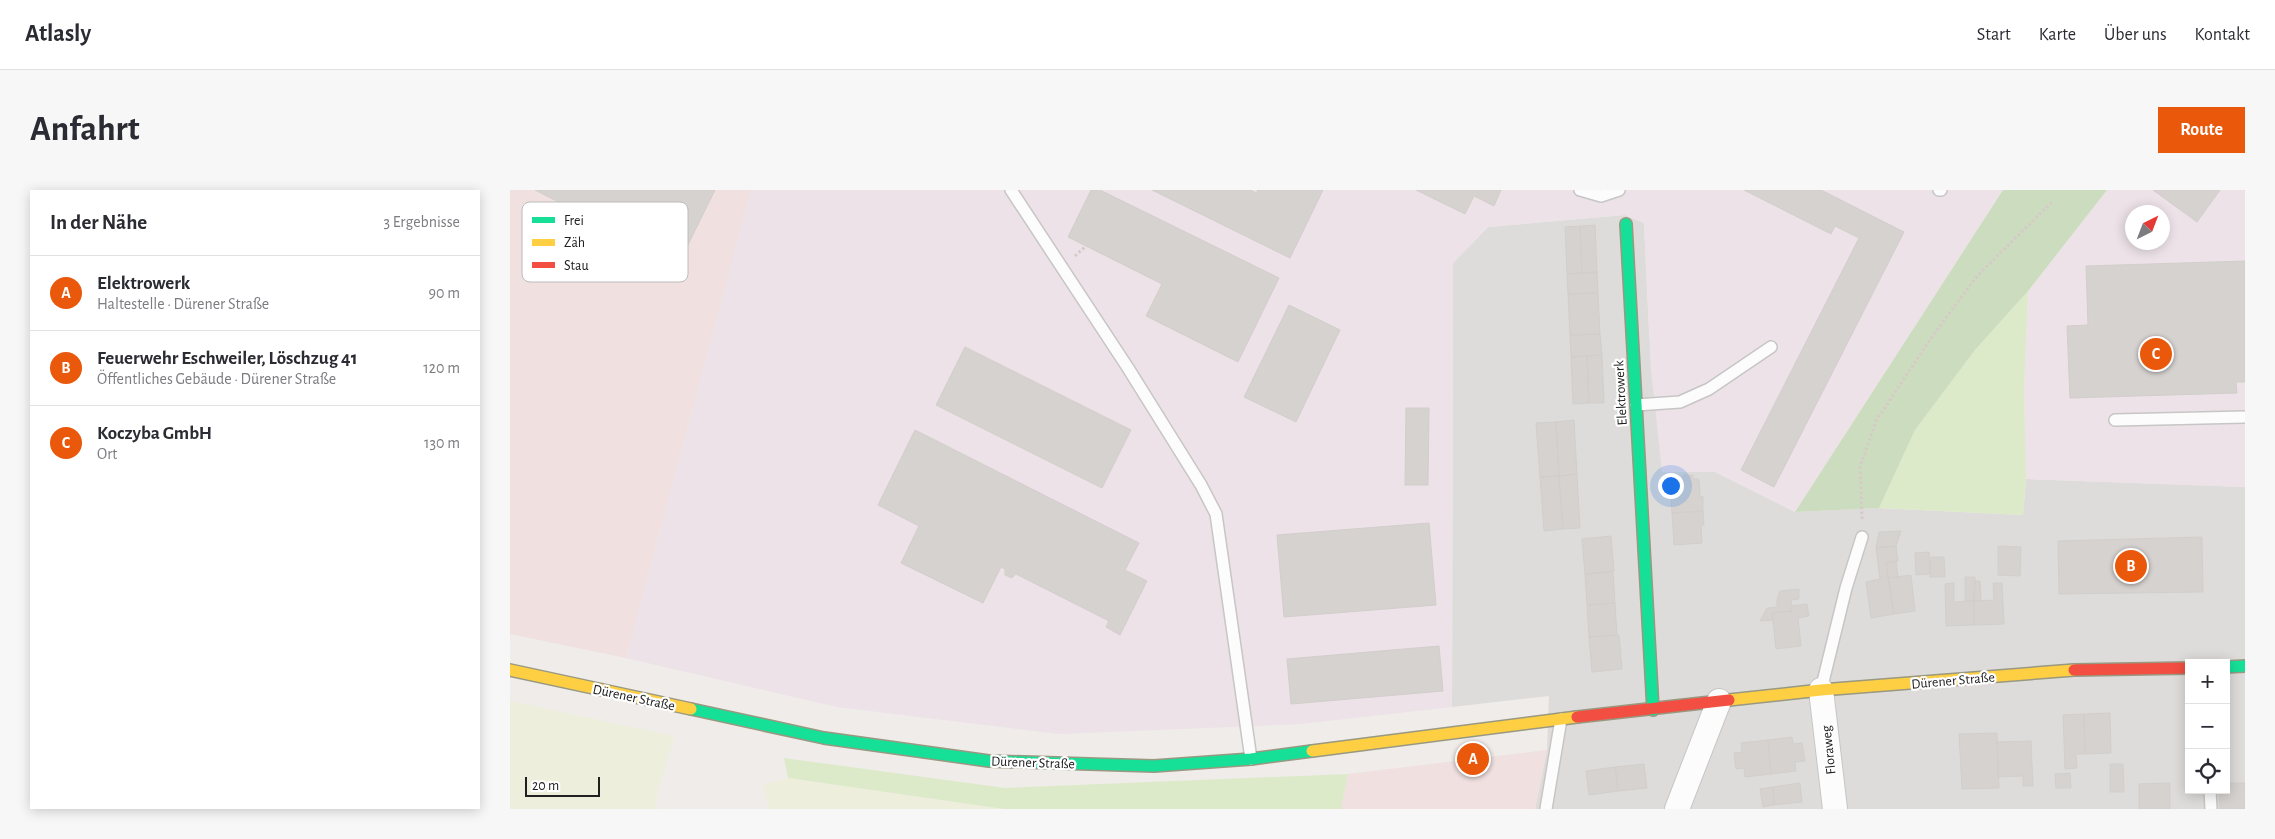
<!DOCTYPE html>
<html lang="de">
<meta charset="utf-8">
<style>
body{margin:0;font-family:"Alegreya Sans",sans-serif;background:#f7f7f7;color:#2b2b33}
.controls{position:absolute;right:15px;bottom:15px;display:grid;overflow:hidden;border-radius:0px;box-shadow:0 2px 12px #0003}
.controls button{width:45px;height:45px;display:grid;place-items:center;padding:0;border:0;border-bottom:1px solid #e1e1e2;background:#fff;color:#2b2b33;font:25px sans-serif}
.compass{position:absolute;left:1615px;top:15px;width:45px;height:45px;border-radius:50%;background:#fff;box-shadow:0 2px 12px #0003;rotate:42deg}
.scale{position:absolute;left:15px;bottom:12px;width:75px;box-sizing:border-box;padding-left:5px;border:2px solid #202020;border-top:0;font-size:14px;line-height:18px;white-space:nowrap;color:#202020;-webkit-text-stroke:4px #fff;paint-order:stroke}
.you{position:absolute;left:1160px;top:295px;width:18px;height:18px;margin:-12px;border:4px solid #fff;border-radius:50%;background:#1a73e8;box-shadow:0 0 0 8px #1a73e833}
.badge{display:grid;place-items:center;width:32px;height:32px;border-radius:50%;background:#ea580c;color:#fff;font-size:16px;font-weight:700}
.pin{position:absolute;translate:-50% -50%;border:2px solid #fff;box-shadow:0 1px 5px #0006}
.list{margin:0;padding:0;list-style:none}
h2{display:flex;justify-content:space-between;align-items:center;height:65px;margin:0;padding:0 20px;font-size:21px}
h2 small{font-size:16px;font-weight:400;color:#7c7c81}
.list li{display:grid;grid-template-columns:32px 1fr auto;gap:15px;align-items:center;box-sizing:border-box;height:75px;padding:0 20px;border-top:1px solid #e1e1e2}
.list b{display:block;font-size:19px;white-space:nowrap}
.list p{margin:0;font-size:16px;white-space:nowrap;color:#7c7c81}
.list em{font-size:16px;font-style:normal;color:#7c7c81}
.icon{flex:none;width:28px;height:28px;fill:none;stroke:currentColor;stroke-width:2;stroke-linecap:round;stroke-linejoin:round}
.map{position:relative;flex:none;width:1735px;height:619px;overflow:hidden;border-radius:0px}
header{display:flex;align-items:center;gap:30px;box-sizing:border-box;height:70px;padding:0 25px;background:#fff;border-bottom:1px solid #e1e1e2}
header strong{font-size:24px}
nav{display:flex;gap:28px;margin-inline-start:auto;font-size:18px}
.intro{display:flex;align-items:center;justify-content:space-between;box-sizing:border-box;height:120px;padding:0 30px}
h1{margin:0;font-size:35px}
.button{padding:12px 22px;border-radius:0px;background:#ea580c;color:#fff;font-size:18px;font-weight:700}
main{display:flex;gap:30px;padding:0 30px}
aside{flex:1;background:#fff;border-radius:0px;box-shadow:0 2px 12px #0003}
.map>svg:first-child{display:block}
</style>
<header>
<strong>Atlasly</strong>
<nav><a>Start</a><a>Karte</a><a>Über uns</a><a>Kontakt</a></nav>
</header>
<div class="intro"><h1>Anfahrt</h1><a class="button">Route</a></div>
<main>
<aside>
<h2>In der Nähe<small>3 Ergebnisse</small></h2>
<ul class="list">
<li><span class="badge">A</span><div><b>Elektrowerk</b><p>Haltestelle · Dürener Straße</p></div><em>90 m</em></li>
<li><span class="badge">B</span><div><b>Feuerwehr Eschweiler, Löschzug 41</b><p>Öffentliches Gebäude · Dürener Straße</p></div><em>120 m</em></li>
<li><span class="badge">C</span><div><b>Koczyba GmbH</b><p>Ort</p></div><em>130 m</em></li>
</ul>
</aside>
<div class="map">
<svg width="1735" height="619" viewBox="0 0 1735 619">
<rect width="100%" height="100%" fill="#efece9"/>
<path fill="#dedcda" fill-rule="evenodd" d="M1115,25L1134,33L1139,142L1153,282H1205L1285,322L1369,318L1513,325L1516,289L1735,297V619H1025L1037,560L1039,506L942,517L943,73L978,37ZM1679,473H1716V600H1679Z"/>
<path fill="#f0e0e0" d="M0,0H241L116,468L0,444Z
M1037,560L1025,619H831L838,584Z"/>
<path fill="#ece2e8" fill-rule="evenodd" d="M241,0H1493L1285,322L1205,282H1152L1141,180L1134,33L1115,25L978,37L943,73L942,517L791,534L549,544L327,517L116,468Z
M1597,0H1735V297L1516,289L1514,199L1518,101ZM1622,22H1652V52H1622Z"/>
<path fill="#eed" d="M0,511L164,546L145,613L148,619H0Z
M278,588L494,619H260L252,595Z"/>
<path fill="#ddeac9" d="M1518,101L1514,199L1516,289L1513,325L1369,318L1405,240L1465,160Z
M274,568L495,598L838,584L831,619H494L278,588Z"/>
<path fill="#ccdcbf" d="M1493,0H1597L1518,101L1465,160L1405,240L1369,318L1285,322Z"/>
<path fill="#d5d2d0" stroke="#d2cecb" d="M25,0H205L169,73Z
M581,0H590L769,88L728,172L636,126L652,94L558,47Z
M642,0H741L746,3L748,0H813L780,68Z
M906,0H991L984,16L964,6L955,24Z
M1234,0H1311L1394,42L1264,297L1231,280L1349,48L1325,36L1321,44Z
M1643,0H1710L1687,32Z
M1085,35L1087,82L1072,83L1070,36Z
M1070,36L1072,83L1057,84L1055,37Z
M1735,71V192H1726L1727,203L1560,208L1557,136L1578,135L1576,76Z
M1087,82L1088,103L1058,104L1057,84Z
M1088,103L1090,144L1060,145L1058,104Z
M779,115L830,140L786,232L734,207Z
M1090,144L1092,165L1061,167L1060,145Z
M455,157L621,240L592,298L426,215Z
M1092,165L1094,213H1079L1077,166Z
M1077,166L1079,213L1063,214L1061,167Z
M896,218H919L918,295H895Z
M1064,230L1067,284L1049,286L1046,232Z
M1046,232L1049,286L1030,287L1026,233Z
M405,240L629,353L615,380L637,391L610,445L596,437L599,431L506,384L502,388L495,385V379L491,377L473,413L391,373L409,336L368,315Z
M1067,284L1070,338L1053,339L1049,286Z
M1173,285H1183V289H1189L1190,307L1193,306V321L1162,323L1160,291L1173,290Z
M1049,286L1053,339L1034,341L1030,287Z
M1193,321L1194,335H1191L1192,353L1164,355L1162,323Z
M919,333L926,415L774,427L767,345Z
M1391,341L1386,356L1366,358L1369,342Z
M1101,346L1104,381L1075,384L1072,349Z
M1692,347L1693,402L1549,404L1548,351Z
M1386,356L1388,371L1376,373L1384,424L1361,428L1356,392L1370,389L1366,358Z
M1488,356L1511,357L1510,386L1488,385Z
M1419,362L1420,384L1406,385L1405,363Z
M1421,367H1434L1435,387H1420Z
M1386,371L1388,387L1378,388L1376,373Z
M1103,382L1105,413L1077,415L1075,384Z
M1401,385L1405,421L1384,424L1378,388Z
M1455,387H1465L1464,411H1455Z
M1465,391H1470L1471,411H1464Z
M1444,393V412L1464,411V435L1436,436L1435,394Z
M1483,393H1492L1494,434L1464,435V411L1484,410Z
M1289,399V409L1281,410L1282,421L1262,423L1263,430L1250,431L1257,418L1267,417V410L1270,401Z
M1105,413L1107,445L1079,447L1077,415Z
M1297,414L1299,426L1288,428L1291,456L1266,459L1262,423L1282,421L1281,416Z
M1109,445L1112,479L1082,482L1079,447Z
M929,456L933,501L781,514L777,469Z
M1600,523L1601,563L1575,564L1574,524Z
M1574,524L1575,564H1566L1567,578L1555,579L1553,525Z
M1487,543L1489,598L1452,599L1449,544Z
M1282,547L1283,554L1292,553L1295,571L1285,572L1286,581L1261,584L1258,550Z
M1258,550L1261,584L1235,587L1234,578L1226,579L1224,563L1232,562L1231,553Z
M1521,551L1523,596H1513V586L1488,587L1487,552Z
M1134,574L1137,598L1108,601L1105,577Z
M1600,574H1613L1614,602H1600Z
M1105,577L1108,601L1079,605L1076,581Z
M1560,583L1561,598H1546L1545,584Z
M1290,593L1292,612L1264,615L1263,597Z
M1660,593V619H1629V594Z
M1716,593H1735V619H1710L1709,600H1716Z
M1263,597L1264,615L1253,617L1250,599Z"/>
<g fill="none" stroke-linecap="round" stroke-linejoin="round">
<g stroke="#c7c6c5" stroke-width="14">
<path id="lane" d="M501,0L618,178L691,295L706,324L741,569
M1070,0L1091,6L1109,0
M1429,0H1431
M1126,215L1170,212L1199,199L1261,157
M1605,230L1735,227
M1311,500L1336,398L1352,347
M1700,600L1701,619
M1036,619L1051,529"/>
</g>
<g stroke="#c7c6c5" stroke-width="26">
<path id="street" d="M1311,500L1325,619
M1167,619L1209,511"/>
</g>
<g stroke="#999881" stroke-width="14">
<path id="fast" d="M1116,34L1143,520
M1716,477L1735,476
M181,519L314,548L479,571L644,576L741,569L802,561"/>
</g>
<g stroke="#999881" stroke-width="14">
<path id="slow" d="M0,480L181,519
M1219,510L1311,500L1564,480
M802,561L1067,527"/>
</g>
<g stroke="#999881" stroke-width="14">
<path id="jam" d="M1564,480L1679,478
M1067,527L1219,510"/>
</g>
<path stroke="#d7c9c8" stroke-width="3" stroke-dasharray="2.5 2.5" stroke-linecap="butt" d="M565,66L576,56
M1352,329L1350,277L1366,231L1419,151L1467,86L1543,11"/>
<use href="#lane" stroke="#fdfcfc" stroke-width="11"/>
<use href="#street" stroke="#fdfcfc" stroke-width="24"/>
<use href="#fast" stroke="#16e098" stroke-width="11"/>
<use href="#slow" stroke="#ffcf43" stroke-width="11"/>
<use href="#jam" stroke="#f24e42" stroke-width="11"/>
</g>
<g text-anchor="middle" stroke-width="4.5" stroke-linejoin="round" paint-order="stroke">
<g font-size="14" fill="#202020" stroke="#fff">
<text transform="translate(1110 203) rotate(-93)" y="5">Elektrowerk</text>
<text transform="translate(1443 490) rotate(-5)" y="5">Dürener Straße</text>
<text transform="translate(124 507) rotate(12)" y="5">Dürener Straße</text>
<text transform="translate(1318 560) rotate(-96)" y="5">Floraweg</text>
<text transform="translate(523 572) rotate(2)" y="5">Dürener Straße</text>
</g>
</g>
<rect x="12" y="12" width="166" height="80" rx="8" fill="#fff" stroke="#bcbcbc" stroke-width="1"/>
<rect x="22" y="27" width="23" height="6" fill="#16e098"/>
<rect x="22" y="49" width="23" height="7" fill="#ffcf43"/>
<rect x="22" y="72" width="23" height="6" fill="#f24e42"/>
<g font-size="14" fill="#202020">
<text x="54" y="35">Frei</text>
<text x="54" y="57">Zäh</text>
<text x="54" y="80">Stau</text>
</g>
</svg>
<div class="controls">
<button>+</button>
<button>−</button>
<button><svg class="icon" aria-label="locate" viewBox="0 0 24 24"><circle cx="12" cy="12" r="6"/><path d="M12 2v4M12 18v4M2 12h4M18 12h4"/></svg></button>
</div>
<svg class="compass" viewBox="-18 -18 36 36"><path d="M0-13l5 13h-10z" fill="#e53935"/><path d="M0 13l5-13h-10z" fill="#7c7c81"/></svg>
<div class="scale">20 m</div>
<div class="you"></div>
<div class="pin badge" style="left:963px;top:569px">A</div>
<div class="pin badge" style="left:1621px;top:376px">B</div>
<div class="pin badge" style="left:1646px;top:164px">C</div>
</div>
</main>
